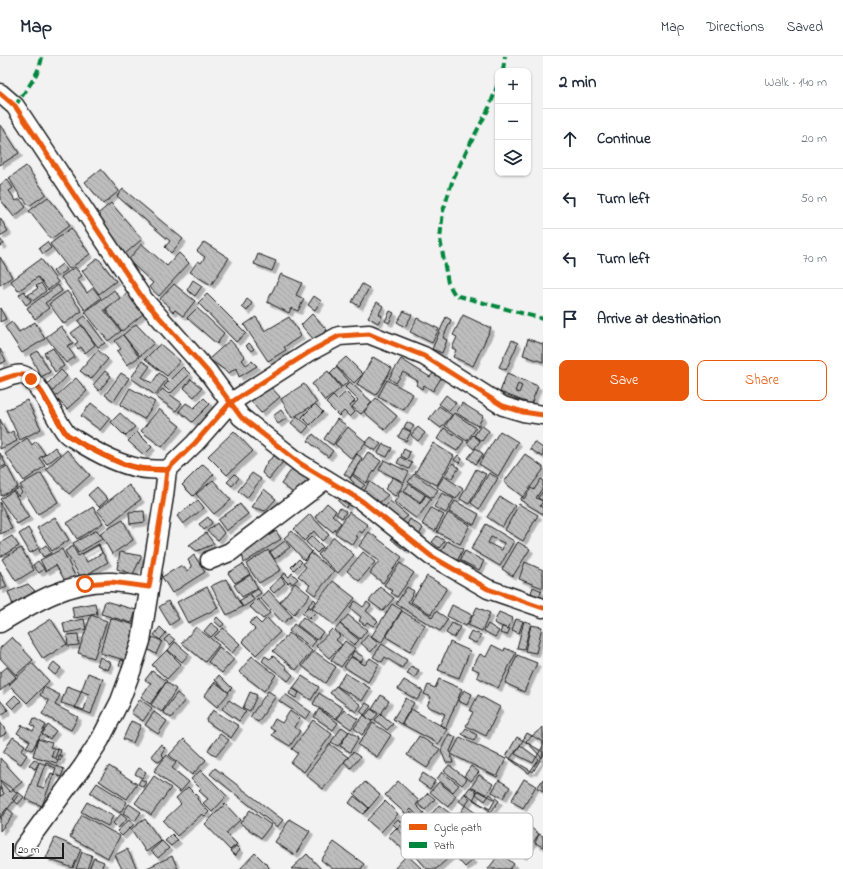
<!DOCTYPE html>
<meta charset="utf-8">
<style>
body{margin:0;font-family:"Indie Flower",sans-serif;background:#f6f6f7;color:#1f2937}
.controls{position:absolute;right:12px;top:12px;display:grid;overflow:hidden;border-radius:8px;box-shadow:0 1px 3px #0004}
.controls button{width:36px;height:36px;display:grid;place-items:center;padding:0;border:0;border-bottom:1px solid #e0e1e3;background:#fff;color:#1f2937;font:20px sans-serif}
.scale{position:absolute;left:12px;bottom:10px;width:52px;box-sizing:border-box;padding-left:4px;border:2px solid #1c1c1c;border-top:0;font-size:11px;line-height:14px;white-space:nowrap;color:#1c1c1c;-webkit-text-stroke:3px #fff;paint-order:stroke}
.stop{position:absolute;width:12px;height:12px;margin:-9px;border:3px solid #ea580c;border-radius:50%;background:#fff}
.stop.end{background:#ea580c;border-color:#fff;box-shadow:0 1px 4px #0008}
.list{margin:0;padding:0;list-style:none}
h2{display:flex;justify-content:space-between;align-items:center;height:52px;margin:0;padding:0 16px;font-size:17px}
h2 small{font-size:13px;font-weight:400;color:#747a83}
.list li{display:grid;grid-template-columns:26px 1fr auto;gap:12px;align-items:center;box-sizing:border-box;height:60px;padding:0 16px;border-top:1px solid #e0e1e3}
.list b{display:block;font-size:15px;white-space:nowrap}
.list em{font-size:13px;font-style:normal;color:#747a83}
.actions{display:flex;gap:8px;padding:12px 16px}
.actions a{flex:1;padding:9px 0;border:1px solid #ea580c;border-radius:8px;text-align:center;font-size:14px;color:#ea580c}
.actions .main{background:#ea580c;color:#fff}
.icon{flex:none;width:22px;height:22px;fill:none;stroke:currentColor;stroke-width:2;stroke-linecap:round;stroke-linejoin:round}
.map{position:relative;flex:none;width:543px;height:813px;overflow:hidden}
header{display:flex;align-items:center;gap:24px;box-sizing:border-box;height:56px;padding:0 20px;background:#fff;border-bottom:1px solid #e0e1e3}
header strong{font-size:19px}
nav{display:flex;gap:22px;margin-inline-start:auto;font-size:14px}
main{display:flex}
aside{flex:1;background:#fff}
.map>svg:first-child{display:block}
</style>
<header>
<strong>Map</strong>
<nav><a>Map</a><a>Directions</a><a>Saved</a></nav>
</header>
<main>
<div class="map">
<svg width="543" height="813" viewBox="0 0 543 813">
<defs>
<pattern id="building-back-hatch" width="6" height="6" patternUnits="userSpaceOnUse"><rect width="6" height="6" fill="#bdbdbd"/><path d="M-1 5l2 2M0 0l6 6M5-1l2 2" fill="none" stroke="#a2a2a2"/></pattern>
<filter id="shadow"><feDropShadow dx="3.5" dy="3.5" stdDeviation="0" flood-color="#0004"/></filter>
</defs>
<rect width="100%" height="100%" fill="#f2f2f2"/>
<filter id="ink" filterUnits="userSpaceOnUse"><feTurbulence type="fractalNoise" baseFrequency=".025" numOctaves="2"/><feDisplacementMap in="SourceGraphic" scale="8" xChannelSelector="R" yChannelSelector="G"/><feConvolveMatrix kernelMatrix="1 2 1 2 8 2 1 2 1" color-interpolation-filters="sRGB"/></filter>
<g filter="url(#ink)">
<path fill="url(#building-back-hatch)" stroke="#1c1c1c" fill-rule="evenodd" filter="url(#shadow)" d="M1,69L19,97L0,109V70Z
M26,110L46,138L29,150L23,142L22,143L9,122Z
M101,113L119,135L103,148L85,126Z
M7,123L13,132L9,135L16,145L20,143L26,151L14,161L0,143V129Z
M123,133L183,183L171,197L165,191L170,185L117,140Z
M48,141L70,169L51,183L29,155Z
M111,147L142,183L125,198L94,161Z
M0,162L8,175L0,180Z
M71,172L90,198L69,213L50,188Z
M0,183L4,188L0,190Z
M47,186L51,192L43,198L39,192Z
M204,186L229,202L211,229L190,216L198,205L201,207L205,201L197,195Z
M142,188L167,210L179,197L189,207L159,240L149,231L153,227L128,204Z
M258,198L276,205L272,215L254,208Z
M0,201L12,221L0,229Z
M98,202L116,225L99,238L82,215Z
M41,203L58,226L48,234L38,221L18,235L11,225Z
M62,208L67,214L57,221L53,215Z
M75,211L82,220L77,223L87,237L93,232L101,242L85,254L61,221Z
M281,218L302,227L296,239L304,243L298,255L291,252L289,257L267,246Z
M193,224L202,230L195,240L187,234Z
M41,227L46,235L33,245L28,239L38,232L36,230Z
M174,228L195,245L183,260L175,254L173,256L169,253L170,251L160,243Z
M362,228L369,232L359,250L352,246Z
M58,229L62,235L45,247L49,252L35,263L27,252Z
M114,234L120,242L104,254L121,275L108,285L85,256Z
M24,235L31,245L26,249L19,239Z
M67,235L82,255L64,268L49,248Z
M127,237L143,258L122,275L106,254Z
M207,238L246,277L236,286L198,247Z
M314,240L321,245L315,254L308,249Z
M247,243L252,247L247,255L242,251Z
M377,246L383,250L379,258L382,260L378,267L368,261Z
M0,252L6,263L0,266Z
M197,252L224,277L217,288L187,262Z
M390,255L394,257L389,267L385,265Z
M404,255L412,259L405,271L397,266Z
M312,258L327,274L315,285L301,269Z
M463,259L491,272L473,310L453,301L456,294L452,292L457,281L453,279Z
M85,260L105,287L98,291L78,265Z
M256,261L265,275L289,261L301,280L284,291L286,294L268,305L244,269Z
M446,261L451,264L443,282L447,284L442,297L432,293Z
M417,262L439,273L432,287L410,276Z
M12,266L19,276L35,266L45,283L22,297L5,271Z
M136,268L154,287L140,300L123,279Z
M82,269L95,289L85,297L81,291L78,293L75,288L78,286L71,277Z
M61,270L73,287L67,290L75,301L66,307L46,281Z
M123,279L139,301L127,309L117,295L121,293L115,285Z
M528,283L543,288V306L523,299Z
M230,284L245,301L242,304L246,309L252,305L257,310L239,321L236,312L229,317L209,303Z
M512,284L518,287L506,314L499,311Z
M249,287L254,293L251,295L246,290Z
M160,288L180,305L167,320L145,303Z
M53,292L64,310L55,316L44,297Z
M0,293L6,305L0,308Z
M98,294L108,303L91,323L80,315Z
M38,295L50,316L41,321L30,299Z
M346,301L363,318L354,327L336,310Z
M373,301L392,312L376,339L357,328Z
M401,303L430,321L433,317L441,322L433,335L424,329L422,333L416,329L418,325L403,316L396,327L389,322Z
M142,305L150,310L142,321L152,327L159,317L167,323L155,339L131,322Z
M183,311L190,318L171,337L164,330Z
M336,311L349,325L342,331L330,317Z
M61,314L67,320L52,336L45,330Z
M105,315L111,320L99,335L93,329Z
M328,315L341,332L325,345L312,328Z
M121,317L129,322L114,345L105,339Z
M507,317L538,330L531,348L500,336ZM518,328L522,330L519,337L515,335Z
M76,322L87,335L67,353L55,341Z
M191,323L202,332L194,341L184,332Z
M387,324L413,338L404,354L378,341Z
M266,326L280,341L261,357L248,342Z
M350,326L372,346L361,358L352,351L358,344L345,331Z
M304,328L317,347L292,362L281,343Z
M130,332L155,346L144,363L120,349Z
M162,333L182,347L176,355L156,341Z
M346,336L355,345L350,350L355,356L350,361L344,355L339,360L326,347L333,340L337,344Z
M446,339L456,347L449,355L439,348Z
M204,342L210,348L192,366L179,355L186,347L194,352Z
M376,342L397,360L385,374L364,356Z
M27,344L41,373L20,384L6,354Z
M91,347L110,362L100,374L81,360Z
M462,347L483,360L478,370L456,357Z
M315,348L323,356L310,369L302,361Z
M439,350L452,359L441,372L429,363Z
M159,353L180,370L162,391L141,375Z
M281,354L287,362L278,368L273,360Z
M120,357L135,371L125,380L111,366Z
M454,357L476,372L467,385L445,370Z
M297,360L309,370L303,377L291,367Z
M0,363L7,378L13,375L17,385L0,393Z
M337,363L346,369L333,389L324,383Z
M407,366L414,370L410,375L404,371Z
M481,369L489,375L482,385L474,380Z
M348,371L366,386L352,403L335,388Z
M418,371L425,377L418,385L411,379Z
M403,372L411,376L406,385L398,381Z
M444,372L464,385L457,395L437,383Z
M234,375L253,395L227,419L208,400Z
M500,375L518,386L498,420L479,408Z
M137,376L152,391L144,399L128,385Z
M313,378L333,395L328,401L308,385Z
M473,379L480,385L474,393L467,387Z
M371,381L381,388L375,395L365,388Z
M27,382L32,389L36,385L45,398L39,402L45,410L24,425L5,398Z
M534,386L543,392V401L530,393Z
M433,387L454,400L437,429L415,417Z
M383,388L392,392L387,401L378,397Z
M55,391L60,398L47,408L42,401Z
M476,392L483,398L476,408L468,402Z
M404,393L410,396L407,403L401,400Z
M67,394L90,419L69,438L46,413Z
M279,396L286,402L269,423L262,417L264,412L268,405Z
M368,396L381,405L366,427L353,418Z
M0,397L6,409L0,412Z
M357,398L362,402L350,422L344,418Z
M525,398L543,411V414L523,441L504,426Z
M458,399L462,403L459,407L454,404Z
M400,401L412,407L409,413L397,407Z
M384,404L409,416L404,426L379,414Z
M453,407L459,412L451,423L445,418Z
M203,408L214,418L193,440L182,429Z
M7,410L18,431L1,440L0,414Z
M292,413L310,425L299,441L281,428Z
M476,413L486,418L469,448L460,443Z
M41,417L58,446L38,458L20,429Z
M252,417L261,423L247,442L238,435Z
M489,417L498,422L479,453L471,447Z
M235,418L239,422L232,430L227,426Z
M414,418L438,434L432,442L408,426Z
M352,419L365,429L356,437L350,432L354,427L350,423Z
M444,420L463,433L456,443L437,431Z
M393,421L404,428L395,440L385,433Z
M541,423L543,424V431L536,442L543,445L540,450L543,452V458L520,444L522,441L524,443L531,432L534,434Z
M213,424L231,444L214,458L196,438Z
M369,425L388,439L378,448L362,440Z
M409,428L425,439L420,446L404,435Z
M129,429L141,443L109,468L97,454Z
M97,431L108,443L99,451L88,439Z
M19,432L22,436L18,440L14,435Z
M264,433L276,443L265,455L251,451Z
M401,434L420,448L426,439L431,443L417,463L394,446L399,440L398,439Z
M13,435L29,461L17,468L0,443Z
M543,435V445L538,442Z
M442,437L454,443L446,457L434,451Z
M342,441L350,447L346,452L338,445Z
M500,441L515,450L502,471L487,461Z
M198,444L204,452L183,468L177,460Z
M390,445L408,460L398,468L381,455Z
M455,445L479,458L474,469L449,456Z
M0,446L12,473L0,478Z
M327,447L336,455L332,459L341,467L333,476L315,461Z
M240,448L248,458L226,475L218,464Z
M519,448L538,459L523,485L505,474Z
M93,451L103,467L77,483L67,467Z
M340,452L346,456L342,462L336,458Z
M431,452L444,459L435,475L422,468Z
M144,455L145,466L130,468L129,456Z
M349,456L368,469L362,477L359,475L356,480L358,481L353,489L335,477Z
M448,457L470,469L460,488L437,476Z
M310,458L329,479L322,485L314,475L304,485L294,473Z
M55,461L69,484L52,495L37,472Z
M208,461L212,467L204,474L199,468Z
M410,463L423,472L419,479L406,470Z
M123,464L133,484L112,498L100,477Z
M217,467L224,477L218,484L207,475Z
M486,468L514,485L500,510L471,493ZM491,481L504,487L502,494L488,487Z
M28,472L39,492L30,497L19,478Z
M97,474L102,483L78,497L73,487Z
M276,475L281,483L244,507L242,497L267,479H270Z
M292,475L312,496L304,504L284,482Z
M369,476L402,501L383,527L370,517L379,505L359,490Z
M206,477L214,488L197,495L189,489Z
M12,480L19,490L0,501V487Z
M312,480L323,491L317,497L306,486Z
M437,480L445,485L439,492L432,486Z
M334,481L354,499L338,517L318,499Z
M394,481L408,493L406,495L391,483Z
M285,485L290,491L275,503L270,496Z
M447,485L463,493L457,506L440,498Z
M518,486L530,493L513,520L502,513Z
M99,488L102,497L87,506L82,498Z
M46,489L51,497L43,501L39,494Z
M98,489L108,506L81,522L65,495L73,490L78,500Z
M21,492L34,514L16,525L2,503Z
M62,493L75,520L65,525L56,509L46,515L40,504Z
M268,494L281,514L259,527L246,508Z
M465,495L484,505L479,514L460,504Z
M120,496L142,500L133,518L117,513Z
M363,496L375,506L359,525L347,515Z
M311,497L334,515L315,539L307,533L310,529L298,520L306,511L303,508Z
M194,499L205,516L172,537L162,521L182,509L187,515L192,511L188,504Z
M299,503L302,506L294,514L291,511Z
M38,505L44,513L39,517L33,509Z
M525,506L543,514V532L519,523Z
M400,507L414,517L397,541L391,537L393,535L384,529Z
M243,508L250,518L235,527L228,517Z
M0,516L7,531L0,534Z
M285,517L289,521L292,517L298,523L292,528L290,525L288,527L281,520Z
M250,519L258,532L242,541L234,529Z
M427,520L447,532L431,558L411,546Z
M281,521L285,527L274,537L269,532Z
M226,523L242,551L227,559L211,530Z
M333,525L355,542L334,569L312,552Z
M295,527L310,539L294,558L280,546Z
M28,528L35,535L13,549L8,536Z
M207,531L218,552L188,567L177,546Z
M380,531L394,542L383,555L369,545Z
M407,531L414,535L408,546L430,559V560L432,562L436,555L448,563L440,575L396,548Z
M533,531L542,535L538,542L531,537Z
M258,533L261,537L254,542L250,538Z
M268,534L292,560L283,567L260,542Z
M250,538L254,544L243,551L239,545Z
M258,543L270,557L263,563L250,551Z
M314,543L316,545L311,552L308,550Z
M105,545L136,554L132,567L101,558Z
M168,545L179,563L170,569L159,551Z
M355,545L363,551L367,546L371,549L366,555L378,565L373,570L367,566L365,569L359,565L361,561L350,552Z
M95,547L97,558L74,562L72,551Z
M392,548L402,554L381,587L371,581Z
M452,549L472,559L466,570L447,560Z
M308,551L315,557L309,563L302,557Z
M477,551L490,557L482,575L468,569Z
M402,555L425,569L410,595L386,581Z
M499,556L513,562L508,573L494,567Z
M91,559L107,565L94,602L78,597Z
M348,559L367,574L360,583L340,568Z
M217,561L224,568L221,571L214,565Z
M303,561L323,576L317,584L297,569Z
M110,562L135,569L125,604L100,597Z
M255,562L261,568L267,562L280,576L256,599L242,585L255,573L249,567Z
M51,563L67,588L43,603L27,578Z
M84,563L86,573L65,577L63,567Z
M516,563L523,565L519,577L512,574Z
M524,565L531,567L524,593L517,592Z
M211,567L219,573L211,581L204,575Z
M452,567L460,571L454,582L446,577Z
M294,568L316,585L311,591L289,575Z
M340,568L359,584L354,589L335,574Z
M488,568L499,575L495,581L484,575Z
M531,569L542,571L536,597L525,595Z
M160,571L166,577L160,584L154,579Z
M196,571L219,589L205,606L182,587Z
M502,571L510,573L507,579L500,577Z
M223,572L240,588L232,597L214,581Z
M332,573L340,580L336,584L342,589L329,602L316,590Z
M471,575L481,579L476,587L467,583Z
M289,577L312,595L296,614L273,595Z
M78,578L79,589L68,590L67,579Z
M169,579L175,584L170,589L164,584Z
M368,579L378,587L371,596L361,587Z
M12,581L33,604L16,619L0,602V592Z
M153,581L162,585L156,598L147,593Z
M345,585L355,592L341,611L331,604Z
M175,586L189,598L182,606L168,594Z
M450,586L470,595L459,622L438,614Z
M382,588L407,604L402,612L385,601L382,606L373,601Z
M492,589L504,595L505,592L516,597L498,632L477,621L479,615L472,612L480,598L486,601Z
M219,591L234,603L222,617L208,606Z
M167,594L181,608L167,623L152,609Z
M314,595L336,611L325,627L302,610Z
M354,595L364,601L361,606L351,600Z
M517,599L537,607L524,636L505,627Z
M252,600L276,619L264,635L239,616Z
M265,600L270,603L273,600L287,611L286,613L293,619L288,625L262,605Z
M100,601L111,607L108,614L97,609Z
M351,601L365,609L370,602L379,608L368,626L344,611Z
M121,604L129,607L127,613L119,610Z
M54,606L61,612L55,619L48,613Z
M32,607L49,625L27,647L9,629Z
M411,610L419,614L415,622L407,618Z
M7,611L16,621L0,635V615L1,616Z
M152,615L167,625L150,648L141,641L151,627L145,624Z
M88,617L103,623L91,658L75,652Z
M345,617L370,632L362,645L337,630Z
M219,619L232,632L228,636L215,624Z
M302,620L319,631L311,644L293,632Z
M439,623L462,633L446,671L440,669L445,658L427,650L431,641L424,638L428,629L435,632Z
M404,624L423,635L417,644L398,633Z
M166,626L176,633L162,656L151,649Z
M215,626L229,637L217,651L204,640Z
M67,630L89,638L84,654L61,647Z
M336,630L361,649L356,656L330,637Z
M44,631L60,639L55,649L78,661L71,674L42,658L49,645L40,639Z
M292,632L299,637L296,642L289,638Z
M464,634L472,638L467,649L458,645Z
M268,635L276,640L258,666L250,661Z
M250,636L257,639L250,655L243,652Z
M177,637L185,644L171,662L163,656Z
M319,637L343,652L336,663L313,648Z
M285,638L311,656L306,663L279,645Z
M15,639L21,645L13,653L7,647Z
M381,639L389,645L381,658L372,653Z
M478,639L500,651L486,680L466,670L473,656L470,655Z
M406,642L414,647L401,668L393,663Z
M140,643L152,652L143,665L131,657Z
M0,644L8,654L0,660Z
M229,644L246,655L239,665L222,653Z
M366,647L371,650L364,659L360,655Z
M319,653L338,667L333,674L314,661Z
M371,653L378,658L372,665L365,660Z
M411,653L447,673L439,688L402,668Z
M213,654L239,670L231,682L206,665Z
M344,654L358,663L351,673L337,663Z
M290,655L300,662L294,671L300,675L290,690L272,679L275,675L270,672L275,663L282,667Z
M154,656L167,665L158,678L145,669Z
M381,658L393,668L387,674L375,664Z
M364,659L372,666L362,679L354,672Z
M34,662L46,669L32,694L26,691L30,685L17,677L22,669L33,675L35,671L31,669Z
M313,664L332,678L304,716L291,707L298,697L292,693Z
M131,665L141,669L133,687L123,683Z
M0,666L7,677L0,681Z
M373,667L391,679L377,701L358,689Z
M48,669L56,675L50,683L42,678Z
M342,671L349,676L338,690L331,686Z
M543,671V701L542,702L526,685Z
M466,672L477,679L474,685L462,678Z
M349,675L359,681L350,696L340,690Z
M527,677L543,686V690L533,707L515,698Z
M220,678L229,684L216,700L208,694Z
M449,678L456,681L450,695L453,707H446L441,694Z
M419,680L440,693L427,712L407,699Z
M13,681L25,689L21,695L27,699L21,708L3,696Z
M460,681L506,703L497,721L451,698Z
M517,681L543,696V699L533,716L506,700Z
M38,683L52,687L50,691L61,694L57,707L33,700Z
M184,683L206,704L192,719L169,699Z
M161,688L165,692L161,698L164,701L159,706L151,700Z
M330,688L348,701L323,733L306,719Z
M520,689L539,703L529,717L510,703Z
M54,693L58,694L55,702L51,700Z
M353,696L360,701L351,712L344,706Z
M58,699L62,700L60,705L56,703Z
M167,699L176,707L172,712L189,726L180,736L154,715Z
M0,702L22,726L10,736L0,725Z
M34,703L39,707L35,713L29,709Z
M39,706L56,712L42,750L25,743Z
M46,706L64,713L61,721L51,717L44,732L37,730Z
M449,709L467,723L462,729L444,715Z
M109,710L137,728L127,743L99,725Z
M471,710L479,716L471,725L464,720Z
M139,712L146,716L142,722L135,718Z
M215,712L283,764L277,771L210,718Z
M201,714L227,740L212,756L203,747L208,743L199,735L201,733L191,723Z
M442,716L459,729L453,736L437,723Z
M423,717L435,725L430,733L418,725Z
M479,719L493,728L486,739L471,731Z
M154,720L171,732L151,759L135,747Z
M141,723L146,726L143,731L138,728Z
M524,723L536,730L523,752L511,745Z
M543,723V735L537,732Z
M0,724L19,738L0,763Z
M499,724L510,731L503,742L492,736Z
M398,725L419,745L416,749L424,757L420,762L411,753L406,758L385,739Z
M365,726L380,739L369,752L354,738Z
M439,726L456,740L448,751L430,736Z
M97,727L127,746L120,757L90,737Z
M0,731L4,738L0,740Z
M188,731L198,741L197,743L209,756L205,760L202,758L177,780L163,765L181,748L176,742Z
M470,731L477,736L476,738L485,745L490,738L499,745L481,770L461,755L470,743L465,738Z
M478,734L495,744L490,753L473,744Z
M18,736L24,741L18,748L12,743Z
M428,737L435,743L425,754L418,748Z
M465,737L490,755L484,763L459,745Z
M354,740L369,752L363,758L349,747Z
M385,745L398,758L381,776L367,764Z
M87,746L113,760L108,770L81,756Z
M129,748L141,756L135,765L123,757Z
M225,748L240,764L226,777L237,788L230,794L205,768Z
M439,749L451,758L437,775L425,766Z
M7,752L14,758L0,775V761Z
M250,754L271,769L261,782L240,767Z
M411,756L431,774L418,787L400,769L397,772L393,768L398,763L401,766Z
M459,756L481,772L475,780L453,765Z
M121,758L127,763L118,772L113,767Z
M82,759L120,780L108,802L70,781Z
M145,763L161,785L146,796L131,773Z
M290,763L310,775L295,799L275,786Z
M129,764L134,768L122,780L117,775Z
M451,766L465,781L457,788L473,804L465,811L436,779Z
M530,771L539,778L523,800L514,793Z
M396,772L414,788L406,796L388,780Z
M172,778L178,784L171,790L165,785Z
M539,778L543,780V791L535,787Z
M435,779L452,799L436,813H427L414,798Z
M55,782L81,793L73,812L46,802Z
M162,785L169,792L158,802L151,795Z
M334,786L364,808L361,813H333L321,804Z
M236,790L240,794L235,800L230,795Z
M127,793L137,813H122L115,799Z
M82,796L92,799L87,813H76Z
M255,797L269,811L268,813H240Z
M500,797L514,808L510,813H488Z
M307,798L321,813H291Z
M407,799L422,813H394Z
M172,800L178,813H145Z
M94,802L104,806L101,813H89Z"/>
<g fill="none" stroke-linecap="round" stroke-linejoin="round">
<g stroke="#1c1c1c" stroke-width="21">
<path id="minor" d="M0,37L15,50L144,244L208,316L241,361L301,408L362,445L431,500L488,533L543,552
M0,324C7,322 16,317 23,319C40,324 55,364 66,377C68,380 73,382 76,384C95,396 117,408 139,412C148,414 158,413 167,414L195,387L230,347L311,295L339,280L369,278L376,281L424,300L503,350L523,356L543,359
M210,504L230,496L311,435L326,423
M0,567C33,547 71,524 112,526C124,527 137,529 149,531
M23,792L83,710L100,684L120,645L132,613L141,585L164,440L167,414"/>
</g>
<use href="#minor" stroke="#fff" stroke-width="18"/>
<path stroke="#00873e" stroke-width="4" stroke-dasharray="8 4" stroke-linecap="butt" d="M503,15L505,0
M498,28L489,52L471,86L453,123L443,155L440,183L448,227L455,239L543,263
M15,50C25,35 40,18 42,0"/>
<g stroke="#fff" stroke-width="8">
<path id="cycleway" d="M0,37L15,50L144,244L208,316L241,361L301,408L362,445L431,500L488,533L543,552
M0,324C7,322 16,317 23,319C40,324 55,364 66,377C68,380 73,382 76,384C95,396 117,408 139,412C148,414 158,413 167,414L195,387L230,347L311,295L339,280L369,278L376,281L424,300L503,350L523,356L543,359"/>
</g>
<use href="#cycleway" stroke="#e8590c" stroke-width="5"/>
</g>
</g>
<g fill="none" stroke-linecap="round" stroke-linejoin="round" filter="url(#ink)">
<path stroke="#ea580c" stroke-width="5" d="M31,323L42,337L66,378L85,390L123,408L141,413L167,414L164,440L149,531L111,526L85,528"/>
</g>
<rect x="401" y="757" width="132" height="46" rx="6" fill="#fff" stroke="#bbb" stroke-width="1"/>
<rect x="409" y="768" width="18" height="6" fill="#e8590c"/>
<rect x="409" y="786" width="18" height="6" fill="#00873e"/>
<g font-size="11" fill="#1c1c1c">
<text x="434" y="775">Cycle path</text>
<text x="434" y="793">Path</text>
</g>
</svg>
<div class="controls">
<button>+</button>
<button>−</button>
<button><svg class="icon" aria-label="layers" viewBox="0 0 24 24"><path d="M12 4l9 5-9 5-9-5zM3 14l9 5 9-5"/></svg></button>
</div>
<div class="scale">20 m</div>
<div class="stop" style="left:85px;top:528px"></div>
<div class="stop end" style="left:31px;top:323px"></div>
</div>
<aside>
<h2>2 min<small>Walk · 140 m</small></h2>
<ul class="list">
<li><svg class="icon" aria-label="ahead" viewBox="0 0 24 24"><path d="M12 20V5M6 11l6-6 6 6"/></svg><div><b>Continue</b></div><em>20 m</em></li>
<li><svg class="icon" aria-label="left" viewBox="0 0 24 24"><path d="M17 20v-9H6M10 6l-5 5 5 5"/></svg><div><b>Turn left</b></div><em>50 m</em></li>
<li><svg class="icon" aria-label="left" viewBox="0 0 24 24"><path d="M17 20v-9H6M10 6l-5 5 5 5"/></svg><div><b>Turn left</b></div><em>70 m</em></li>
<li><svg class="icon" aria-label="arrive" viewBox="0 0 24 24"><path d="M6 21V4h12l-3 4 3 4H6"/></svg><div><b>Arrive at destination</b></div></li>
</ul>
<div class="actions"><a class="main">Save</a><a>Share</a></div>
</aside>
</main>
